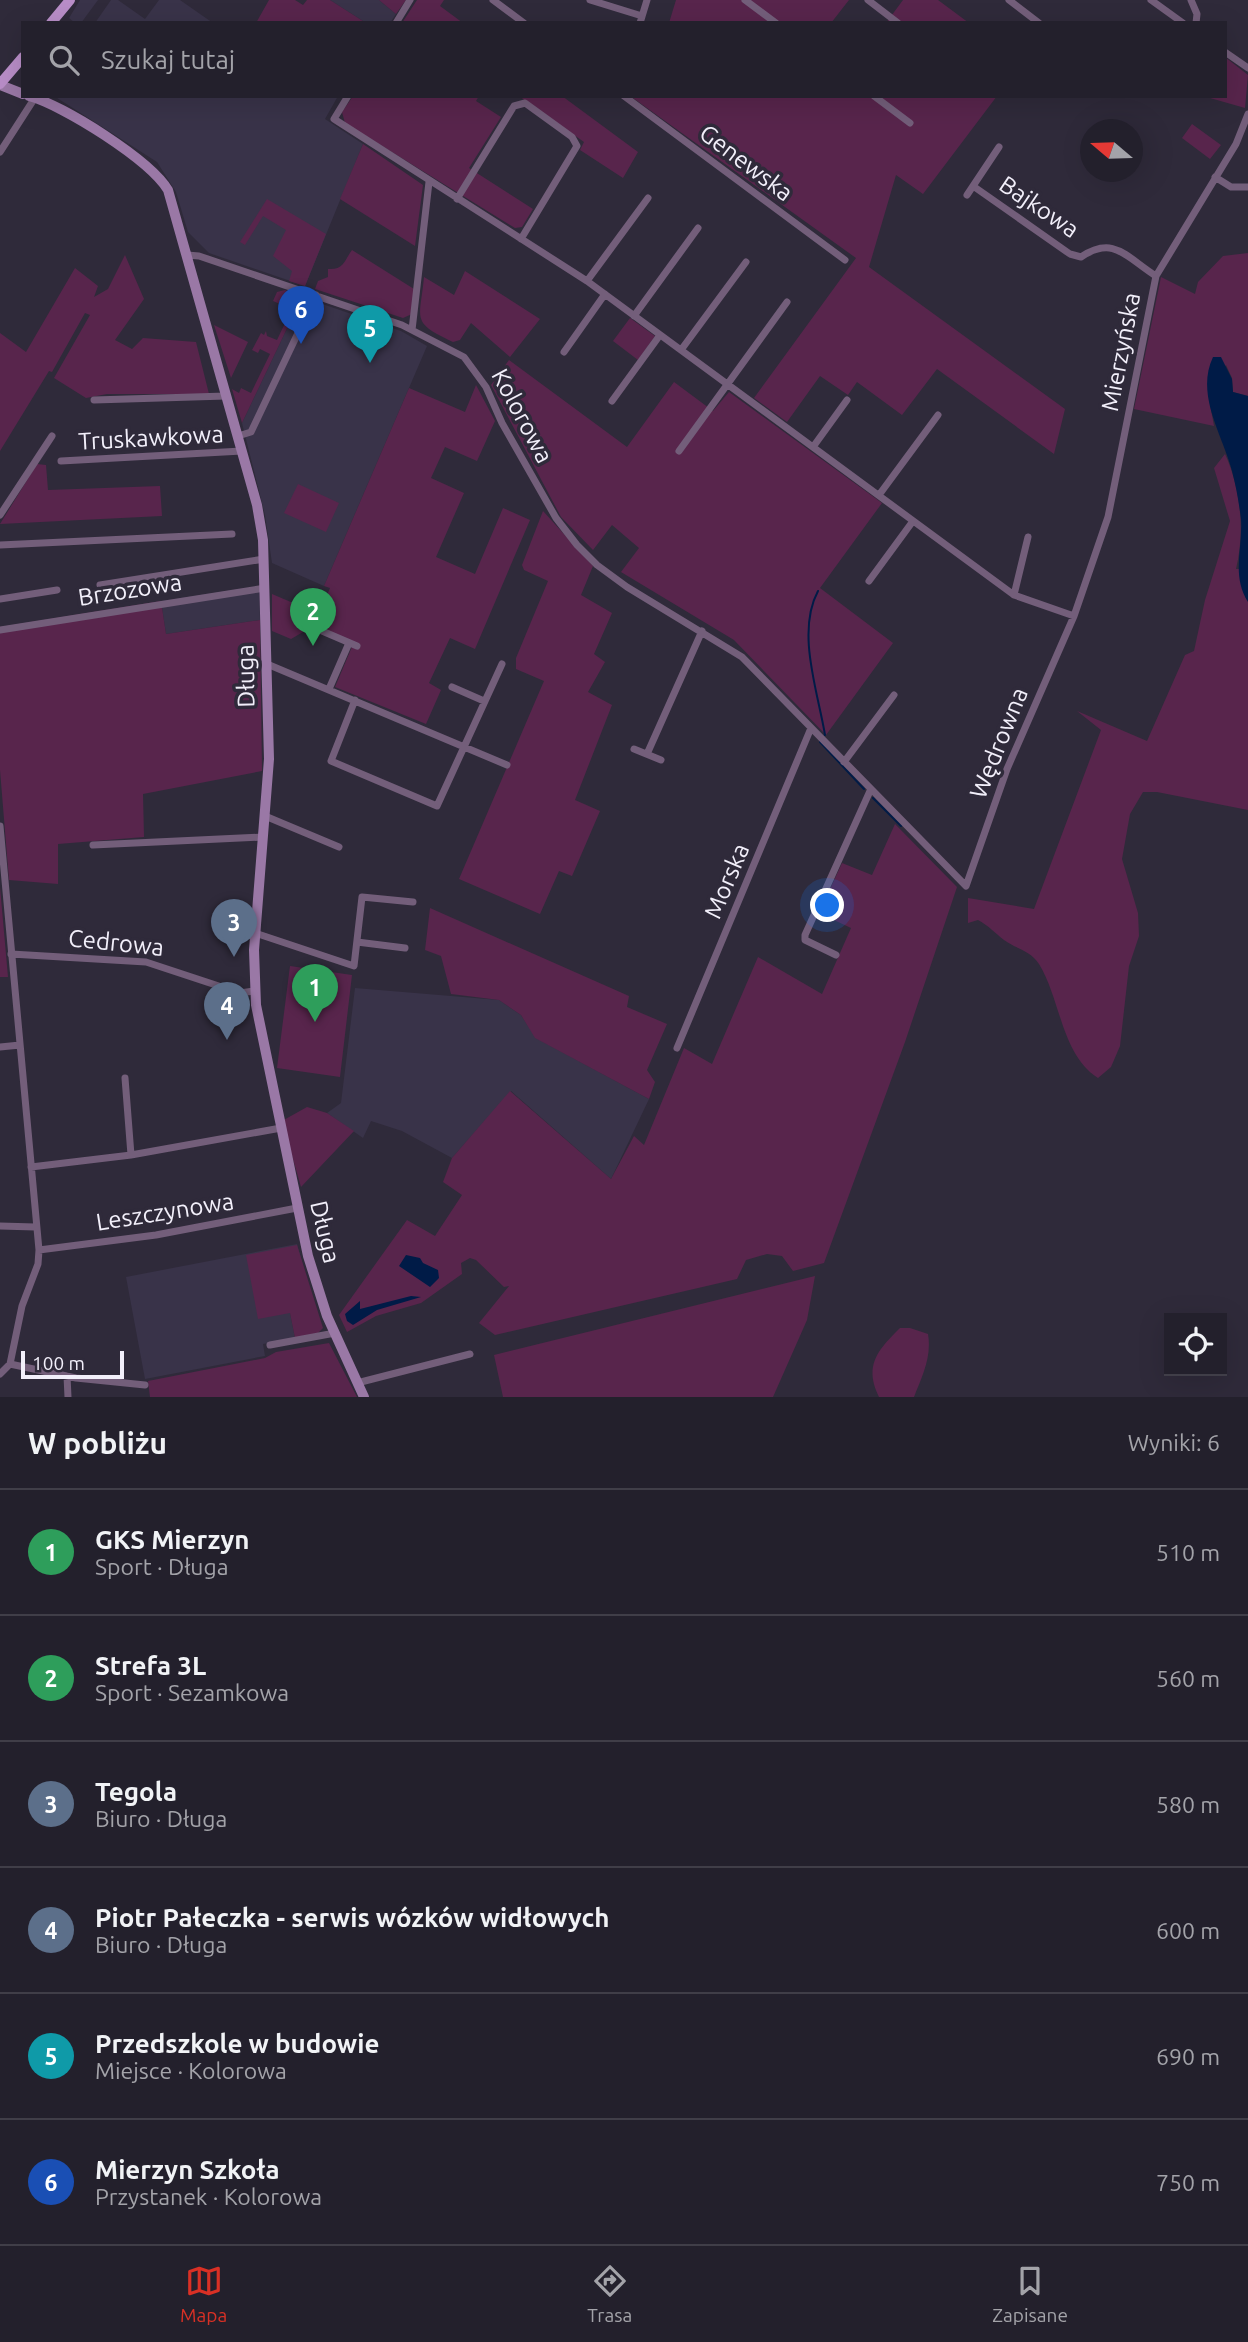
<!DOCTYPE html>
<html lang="pl">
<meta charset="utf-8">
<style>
body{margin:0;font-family:Ubuntu,sans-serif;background:#2b2834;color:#f1f3f6}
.controls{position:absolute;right:21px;bottom:21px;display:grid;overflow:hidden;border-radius:0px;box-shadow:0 7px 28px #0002}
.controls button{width:63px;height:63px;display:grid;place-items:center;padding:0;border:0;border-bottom:2px solid #403e48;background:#23202c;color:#f1f3f6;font:35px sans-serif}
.compass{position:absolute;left:1080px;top:119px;width:63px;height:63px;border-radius:50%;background:#23202c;box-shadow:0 7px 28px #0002;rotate:289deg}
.scale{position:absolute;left:21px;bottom:18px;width:103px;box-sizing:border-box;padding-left:7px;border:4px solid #f2effa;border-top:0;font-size:19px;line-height:24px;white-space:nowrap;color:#f2effa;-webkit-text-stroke:5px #2f2a3a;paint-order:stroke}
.you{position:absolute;left:828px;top:906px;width:24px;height:24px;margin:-18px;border:5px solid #fff;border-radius:50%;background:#1a73e8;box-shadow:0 0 0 10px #1a73e833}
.badge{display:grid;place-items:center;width:46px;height:46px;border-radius:50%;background:#d93025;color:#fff;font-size:23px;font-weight:700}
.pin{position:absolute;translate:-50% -58px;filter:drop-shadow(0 2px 4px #0008)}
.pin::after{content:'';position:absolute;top:37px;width:24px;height:21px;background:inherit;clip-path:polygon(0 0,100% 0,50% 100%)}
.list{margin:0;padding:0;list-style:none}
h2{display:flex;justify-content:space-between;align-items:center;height:91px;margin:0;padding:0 28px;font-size:30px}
h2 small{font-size:23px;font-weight:400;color:#a3a3a9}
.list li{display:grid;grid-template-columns:46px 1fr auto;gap:21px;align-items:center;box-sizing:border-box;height:126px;padding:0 28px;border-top:2px solid #403e48}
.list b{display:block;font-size:26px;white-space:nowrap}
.list p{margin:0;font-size:23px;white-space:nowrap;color:#a3a3a9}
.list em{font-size:23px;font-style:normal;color:#a3a3a9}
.icon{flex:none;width:38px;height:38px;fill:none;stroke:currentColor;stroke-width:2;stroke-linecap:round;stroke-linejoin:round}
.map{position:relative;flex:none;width:1248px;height:1397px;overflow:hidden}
.search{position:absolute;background:#23202c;box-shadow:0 7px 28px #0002;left:21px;right:21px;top:21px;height:77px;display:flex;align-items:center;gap:18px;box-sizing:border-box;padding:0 24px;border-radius:0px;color:#a3a3a9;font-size:26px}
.sheet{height:847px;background:#23202c}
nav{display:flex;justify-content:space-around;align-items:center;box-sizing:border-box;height:98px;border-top:2px solid #403e48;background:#23202c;font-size:19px;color:#a3a3a9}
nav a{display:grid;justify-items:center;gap:4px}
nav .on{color:#d93025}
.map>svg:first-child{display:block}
</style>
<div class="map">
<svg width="1248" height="1397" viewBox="0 0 1248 1397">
<rect width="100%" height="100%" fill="#2f2a3a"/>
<path fill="#393349" d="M80,0H98L81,23H75L69,18Z
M111,0H118L145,19L159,0H180L213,23H95Z
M330,0H379L396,14L390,23H366Z
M54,96H338L325,119L363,144L305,286L209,253L188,232L176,192L157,162Z
M302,297L401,331L427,346L324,586L272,563L265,515L242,423Z
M259,586L260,620L166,634L161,601Z
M355,988L499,1000L521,1015L536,1038L649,1099L611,1179L511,1091L452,1158L402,1131L371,1121L363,1138L327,1113L341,1103Z
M297,1244L314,1304L311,1310L290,1313L295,1338L263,1344L265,1356L145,1379L126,1277Z"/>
<path fill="#58254c" d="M269,0H295L303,5L307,0H330L366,23H256Z
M379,0H406L396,14Z
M417,0H444L440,6L463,23H402Z
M676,0H849L831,23H669Z
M903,0H938L969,23H886Z
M1225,57L1248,75L1245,108L1203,96H1225Z
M353,96H479L476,101L501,117L469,168L533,209L522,227L515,228L345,123L342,112Z
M519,96H562L638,152L623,178L580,150L584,142Z
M636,96H997L923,194L896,175L869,267L1065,409L1054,454L937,369L902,415L857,382L848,395L820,376L787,422L754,398L856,258L633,98Z
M1192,124L1221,145L1210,159L1182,138Z
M363,144L423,185L415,246L340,199Z
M267,199L326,234L305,286L289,281L292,271L273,256L286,230L263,216L245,245L240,242Z
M352,250L414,289L412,314L403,318L315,289L318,281L328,277V269C344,270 344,261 352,250Z
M1248,253V396L1233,392L1232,378L1226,365L1208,394L1214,426L1134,409L1161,277L1195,294L1198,282L1223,256Z
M125,255L144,299L115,340L132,349L143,338L196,342L209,394H107L86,398L54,378L90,315L85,313L52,372L49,371L0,451V333L26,352L75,268L98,286L94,297L108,289Z
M465,271L540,319L510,357L471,323L460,340L453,342C410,322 420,320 424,277L454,295Z
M285,290L302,297L242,423L232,389L239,393L241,388L251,393L270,354L260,349L258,353L252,350L261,333L264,335L266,331L267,336L277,340L295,302L286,297L280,304L273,301L277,292Z
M630,318L655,336L638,360L613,341Z
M214,325L248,342L231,378Z
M509,360L627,447L674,382L713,411L729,392L882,503L820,588L893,643L826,735L734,640L621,572L639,548L612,525L593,550L561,517L491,385Z
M476,385L495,421L477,461L445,447L431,478L464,493L436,557L475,574L503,508L530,520L475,649L450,638L429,683L441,690L426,724L335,687L354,642L315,625L330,588L324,586L409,388L465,412Z
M1225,454C1241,489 1245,532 1236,569H1248V810L1157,792H1143L1130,814L1122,859L1138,913L1139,936L1129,966L1120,1046L1111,1067L1098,1078C1061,1054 1061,1000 1039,964C1030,950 1016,949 1004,940C995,933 989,926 978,920L968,923V898L1034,909L1101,730L1077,711L1147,741L1185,655L1194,651L1205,600L1230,521L1214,468Z
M37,464L46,465L48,490L160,486L162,516L0,524Z
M298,484L339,503L326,532L284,513Z
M543,511L593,566L581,595L612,613L594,654L605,662L588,692L612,705L575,800L600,811L572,876L559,871L540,914L459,879L544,681L516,669V658L548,581L524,570L522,565Z
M272,594L312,611L303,632L291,639L272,631Z
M161,601L166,634L260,620L262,771L143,794L144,837L58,844V884L9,880L0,770V627Z
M895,824L957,887L905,1042L824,1263L793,1271L782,1256L767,1254L746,1260L737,1279L495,1335L479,1323L509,1286L504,1287L476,1260L470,1258L461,1263L462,1274L421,1303L376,1316L347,1332L339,1315L407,1220L435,1236L462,1195L443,1182L452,1158L510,1091L611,1179L634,1136L644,1145L684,1048L712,1064L758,957L822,994L851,928L819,913L842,863L872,875Z
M0,887L8,977H0Z
M430,908L629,996L627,1007L667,1024L647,1070L655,1082L649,1099L535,1038L521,1015L499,1000L451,994L441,956L425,950Z
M290,966L352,975L340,1077L277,1068Z
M307,1107L327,1113L354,1131L301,1187L282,1121Z
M297,1245L323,1328L318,1333L295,1338L290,1313L258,1319L246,1255Z
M815,1276L807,1320L773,1397H503L494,1355Z
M900,1328H910L928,1334C932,1357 922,1377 914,1397H879C863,1365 879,1349 900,1328Z
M329,1343L357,1397H150L148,1381L265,1358L276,1352Z"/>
<path fill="#001b47" d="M1213,357H1221L1232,379L1233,392L1248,396V602C1231,575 1243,548 1241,519C1239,503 1236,486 1232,471C1223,436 1195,395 1213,357Z
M406,1255L420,1258L423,1263L438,1270L439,1278L430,1287L399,1266Z
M411,1296L421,1297L377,1310L353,1325L347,1321L345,1314L360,1301V1309Z"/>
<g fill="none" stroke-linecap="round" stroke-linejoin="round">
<path stroke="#001b47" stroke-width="2" d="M818,591C796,632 818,692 825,735
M820,742L864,789
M873,798L901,826"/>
<path stroke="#735e7a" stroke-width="7" d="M493,0L524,23
M590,0L642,16
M745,0L776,23
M868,0L898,23
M1009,0L1039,23
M1151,0L1183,23
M1191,0L1197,14L1196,23
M396,23L410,0
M640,23L647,0
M1225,52L1248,68
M348,96L334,119L587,281L1014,595L1074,616
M624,96L845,260
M874,96L910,123
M0,152L36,96
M1215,177L1231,187H1248
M973,186L1070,254L1081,257C1114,235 1126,257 1156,276
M967,195L999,147
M457,199L514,106L525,103L572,137L577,146L521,239
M187,255L199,256L402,325L464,357L486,387L502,423L556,518L577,545L597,565L627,587L742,657L966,886L1007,769L1074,616L1108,517L1156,276L1236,144L1248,114
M587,281L648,198
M634,316L698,228
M412,330L429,182
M681,350L746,262
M564,352L605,294
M94,400L226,396
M612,401L660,335
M238,436L251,432L316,295
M813,447L847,400
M679,451L787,302
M61,461L242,451
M879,495L938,415
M0,515L52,436
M0,545L232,534
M869,581L913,521
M100,585L264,559
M1014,595L1028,537
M0,599L57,590
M312,618L308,625L357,646
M0,630L265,588
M267,664L507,765
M452,687L484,701
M329,689L349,643
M355,700L331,761L437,806L502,664
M634,749L661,760
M647,754L702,631
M844,762L894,695
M265,816L339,847
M0,826L39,1250L38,1264L22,1306L10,1364L0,1374
M93,845L263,837
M255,933L354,966L362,897L413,902
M357,942L405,948
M11,954L146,962L240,993L254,991
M836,955L805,940V935L870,791
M0,1047L20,1045
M677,1048L811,728
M125,1078L131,1155
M31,1167L131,1155L281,1128
M0,1226L35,1227
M39,1250L156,1235L297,1208
M270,1345L335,1333
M10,1364L76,1378L145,1385
M67,1376L68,1397
M357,1383L470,1354"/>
<path stroke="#9a78a6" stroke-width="10" d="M0,85L23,94
M29,96C63,105 150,160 168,190L257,505L263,540L269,759L254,950L256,1005L308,1256L327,1316L364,1397"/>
<path stroke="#b88dc7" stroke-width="10" d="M51,23L70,0
M0,84L23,57"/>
</g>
<g text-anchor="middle" stroke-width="7" stroke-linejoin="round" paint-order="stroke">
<g font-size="24" fill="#f2effa" stroke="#2f2a3a">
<text transform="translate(746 163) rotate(37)" y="8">Genewska</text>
<text transform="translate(1039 207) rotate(34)" y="8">Bajkowa</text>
<text transform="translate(1121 352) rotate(-79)" y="8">Mierzyńska</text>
<text transform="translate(522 416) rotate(62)" y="8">Kolorowa</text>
<text transform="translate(151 438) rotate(-3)" y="8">Truskawkowa</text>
<text transform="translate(130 590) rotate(-9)" y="8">Brzozowa</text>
<text transform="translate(246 676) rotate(-91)" y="8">Długa</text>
<text transform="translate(999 743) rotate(-68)" y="8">Wędrowna</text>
<text transform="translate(727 881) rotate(-67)" y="8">Morska</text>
<text transform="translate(116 943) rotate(6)" y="8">Cedrowa</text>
<text transform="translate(165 1212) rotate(-9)" y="8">Leszczynowa</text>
<text transform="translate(325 1232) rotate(77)" y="8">Długa</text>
</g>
</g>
</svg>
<div class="controls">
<button><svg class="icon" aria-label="locate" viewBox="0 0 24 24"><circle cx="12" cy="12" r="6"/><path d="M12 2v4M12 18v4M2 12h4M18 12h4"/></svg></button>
</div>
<svg class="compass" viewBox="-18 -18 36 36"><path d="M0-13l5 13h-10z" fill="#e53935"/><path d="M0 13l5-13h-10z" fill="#a3a3a9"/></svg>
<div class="scale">100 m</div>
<div class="you"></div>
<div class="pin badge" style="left:315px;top:1022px;background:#2e9e5b">1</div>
<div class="pin badge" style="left:313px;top:646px;background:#2e9e5b">2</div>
<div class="pin badge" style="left:234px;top:957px;background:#5c6f8a">3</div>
<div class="pin badge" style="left:227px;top:1040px;background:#5c6f8a">4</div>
<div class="pin badge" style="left:370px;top:363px;background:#0f9aa8">5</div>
<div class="pin badge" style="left:301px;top:344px;background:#1a4fb4">6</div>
<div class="search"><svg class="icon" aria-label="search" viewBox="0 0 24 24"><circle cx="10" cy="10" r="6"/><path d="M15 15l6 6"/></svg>Szukaj tutaj</div>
</div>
<section class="sheet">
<h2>W pobliżu<small>Wyniki: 6</small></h2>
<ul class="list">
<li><span class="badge" style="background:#2e9e5b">1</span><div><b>GKS Mierzyn</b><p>Sport · Długa</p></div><em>510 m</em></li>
<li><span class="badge" style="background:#2e9e5b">2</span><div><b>Strefa 3L</b><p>Sport · Sezamkowa</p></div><em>560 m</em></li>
<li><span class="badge" style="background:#5c6f8a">3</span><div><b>Tegola</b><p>Biuro · Długa</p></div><em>580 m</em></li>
<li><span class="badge" style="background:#5c6f8a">4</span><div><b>Piotr Pałeczka - serwis wózków widłowych</b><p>Biuro · Długa</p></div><em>600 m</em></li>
<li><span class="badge" style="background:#0f9aa8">5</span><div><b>Przedszkole w budowie</b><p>Miejsce · Kolorowa</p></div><em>690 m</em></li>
<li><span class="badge" style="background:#1a4fb4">6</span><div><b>Mierzyn Szkoła</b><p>Przystanek · Kolorowa</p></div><em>750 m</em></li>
</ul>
</section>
<nav>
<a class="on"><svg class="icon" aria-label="map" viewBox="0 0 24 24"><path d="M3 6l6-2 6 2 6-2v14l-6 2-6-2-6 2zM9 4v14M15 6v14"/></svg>Mapa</a>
<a><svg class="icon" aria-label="directions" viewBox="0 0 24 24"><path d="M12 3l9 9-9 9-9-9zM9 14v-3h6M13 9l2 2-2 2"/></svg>Trasa</a>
<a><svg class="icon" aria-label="saved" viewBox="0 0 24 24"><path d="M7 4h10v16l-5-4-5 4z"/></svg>Zapisane</a>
</nav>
